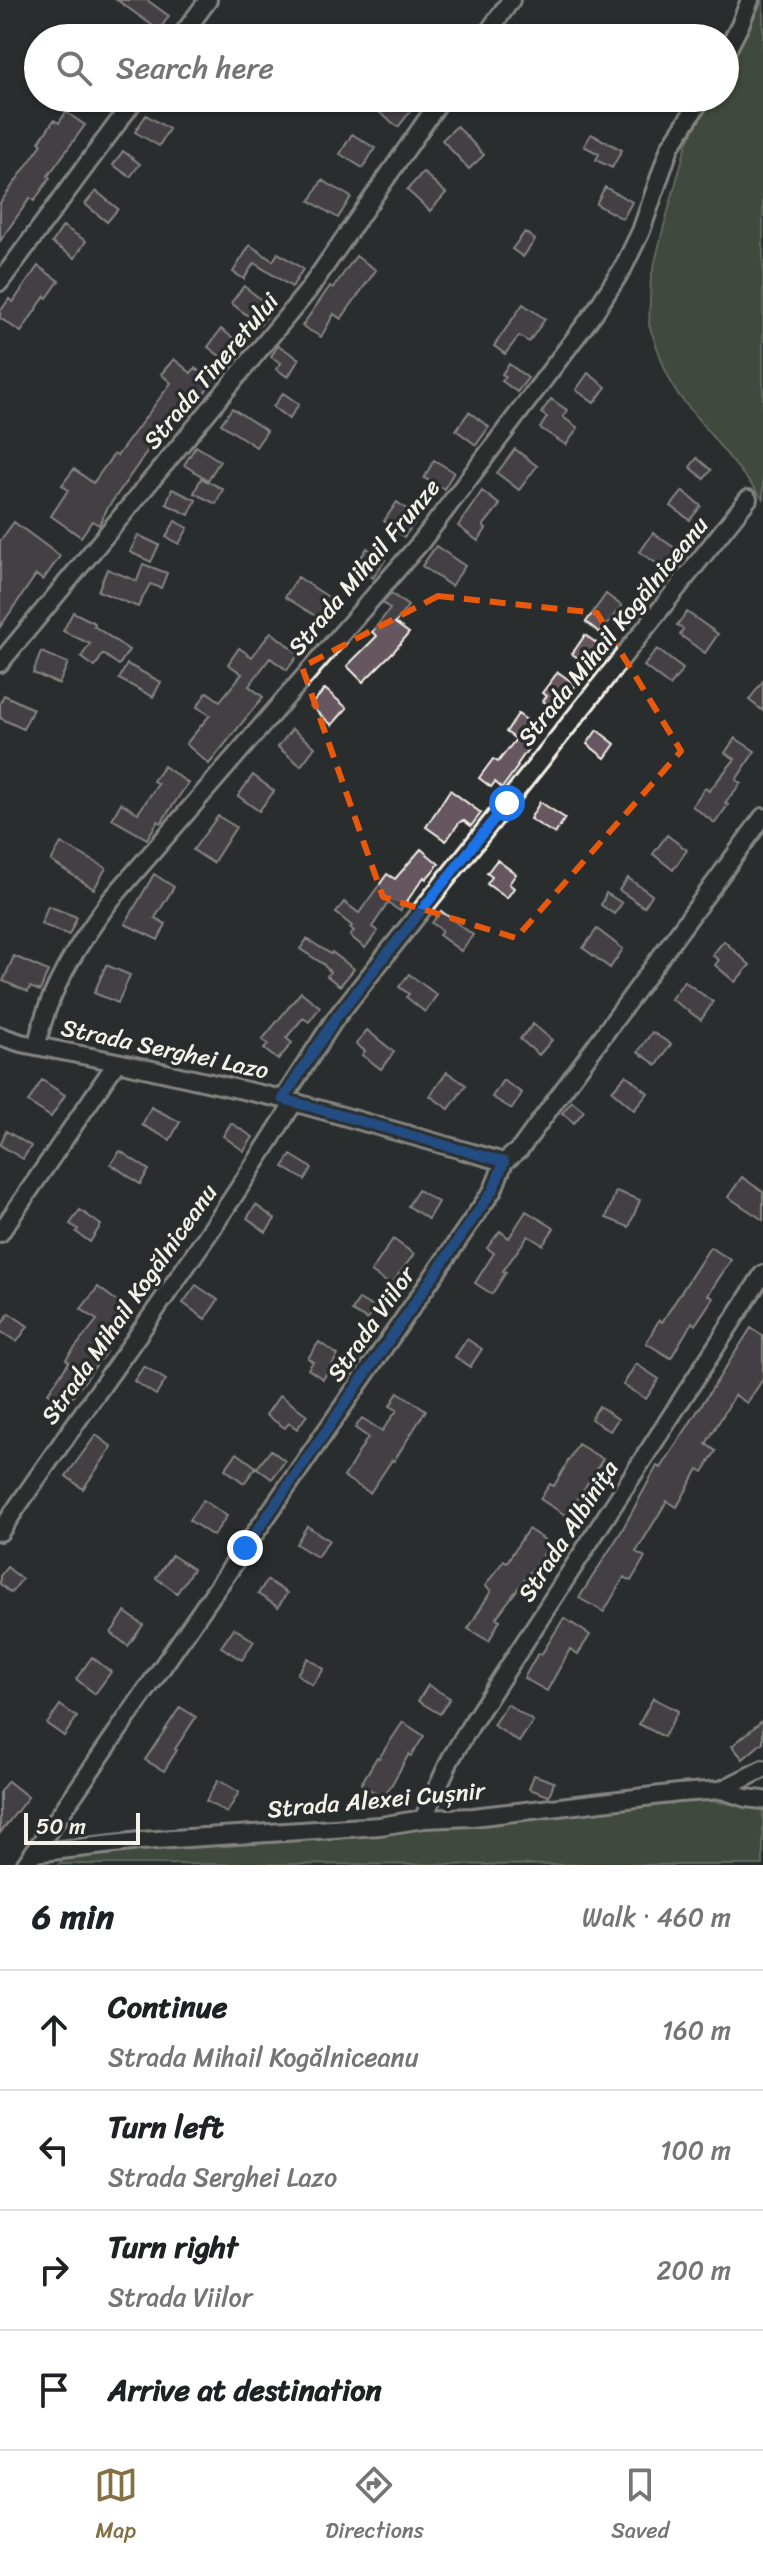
<!DOCTYPE html>
<meta charset="utf-8">
<style>
body{margin:0;font-family:Sriracha,sans-serif;background:#f6f6f6;color:#202124}
.scale{position:absolute;left:24px;bottom:20px;width:116px;box-sizing:border-box;padding-left:8px;border:4px solid #f4f1e8;border-top:0;font-size:22px;line-height:28px;white-space:nowrap;color:#f4f1e8;-webkit-text-stroke:6px #2a2d2e;paint-order:stroke}
.stop{position:absolute;width:24px;height:24px;margin:-18px;border:6px solid #1a73e8;border-radius:50%;background:#fff}
.stop.end{background:#1a73e8;border-color:#fff;box-shadow:0 2px 8px #0008}
.list{margin:0;padding:0;list-style:none}
h2{display:flex;justify-content:space-between;align-items:center;height:104px;margin:0;padding:0 32px;font-size:34px}
h2 small{font-size:26px;font-weight:400;color:#757577}
.list li{display:grid;grid-template-columns:52px 1fr auto;gap:24px;align-items:center;box-sizing:border-box;height:120px;padding:0 32px;border-top:2px solid #e0e0e0}
.list b{display:block;font-size:30px;white-space:nowrap}
.list p{margin:0;font-size:26px;white-space:nowrap;color:#757577}
.list em{font-size:26px;font-style:normal;color:#757577}
.icon{flex:none;width:44px;height:44px;fill:none;stroke:currentColor;stroke-width:2;stroke-linecap:round;stroke-linejoin:round}
.map{position:relative;flex:none;width:763px;height:1865px;overflow:hidden}
.search{position:absolute;background:#fff;box-shadow:0 2px 6px #0004;left:24px;right:24px;top:24px;height:88px;display:flex;align-items:center;gap:20px;box-sizing:border-box;padding:0 28px;border-radius:44px;color:#757577;font-size:30px}
.sheet{height:584px;background:#fff}
nav{display:flex;justify-content:space-around;align-items:center;box-sizing:border-box;height:112px;border-top:2px solid #e0e0e0;background:#fff;font-size:22px;color:#757577}
nav a{display:grid;justify-items:center;gap:4px}
nav .on{color:#847042}
.map>svg:first-child{display:block}
</style>
<div class="map">
<svg width="763" height="1865" viewBox="0 0 763 1865">
<rect width="100%" height="100%" fill="#2a2d2e"/>
<filter id="ink" filterUnits="userSpaceOnUse"><feTurbulence type="fractalNoise" baseFrequency=".0125" numOctaves="2"/><feDisplacementMap in="SourceGraphic" scale="16" xChannelSelector="R" yChannelSelector="G"/><feConvolveMatrix kernelMatrix="1 2 1 2 8 2 1 2 1" color-interpolation-filters="sRGB"/></filter>
<g filter="url(#ink)">
<path fill="#5c6a51" stroke="#a8ae9c" stroke-width="2" d="M763,0V499L676,392L665,369L649,325L651,278L664,226L687,143L711,98H725V72Z
M703,1800L763,1808V1865L59,1864L66,1858L100,1850L417,1829Z"/>
<path fill="#655661" stroke="#f4f1e8" stroke-width="2" d="M117,0H147L169,16L159,30Z
M390,98H421L398,127L379,112Z
M66,112L85,125L48,176L50,178L34,201L30,198L0,241V203L42,144L39,142L54,120L59,123Z
M146,115L169,129L159,146L135,132Z
M457,126L484,155L469,169L442,140Z
M352,134L375,148L363,168L340,154Z
M591,134L622,150L612,168L596,160L599,154L584,146Z
M123,151L140,164L130,177L113,165Z
M423,172L446,193L430,211L407,190Z
M322,180L351,197L338,218L310,201Z
M605,187L632,202L623,219L596,204Z
M96,191L118,209L107,222L85,204Z
M63,226L86,241L75,258L52,243Z
M525,232L535,240L523,257L512,249Z
M250,245L273,261L278,253L303,269L292,287L254,263L244,279L233,272Z
M356,256L376,270L341,319L334,314L321,337L302,326L330,286L333,288Z
M38,266L59,281L47,298L45,296L21,332L0,318V312L9,299L13,302Z
M244,286L273,309L260,325L231,303Z
M523,304L545,319L529,342L519,336L505,354L494,346Z
M221,329L243,345L229,363L208,347Z
M278,345L299,359L288,377L276,369L281,363L271,357Z
M174,359L191,373L195,368L213,381L200,399L195,394L170,425L167,423L107,509L99,525L92,521L81,537L51,516L68,490L62,485L74,469L93,483L114,454L117,456L171,383L161,374Z
M509,364L528,378L517,392L502,381L506,377L502,374Z
M588,373L606,387L594,403L576,390Z
M283,393L299,404L289,419L273,407Z
M551,399L567,410L563,417L578,428L566,445L540,428L547,417L541,413Z
M232,408L267,431L256,447L221,424Z
M469,412L489,427L476,445L456,430Z
M196,446L220,461L208,480L184,465Z
M515,449L537,466L519,490L497,473Z
M697,458L711,470L704,479L690,467Z
M434,460L454,472L444,489L424,478Z
M201,478L223,489L216,504L194,493Z
M172,489L196,500L189,515L166,504Z
M482,491L500,505L483,526L486,529L478,541L458,526Z
M683,491L701,506L690,520L671,506Z
M397,502L418,518L404,537L384,521Z
M175,521L188,528L179,544L166,537Z
M14,522L60,556L43,580L36,575L0,627V541Z
M653,533L682,553L669,572L640,552Z
M138,535L159,545L151,562L130,552Z
M436,546L465,566L451,586L422,566Z
M367,548L385,560L373,578L355,567Z
M143,564L167,573L161,588L150,584L138,607L98,591L107,569L137,581Z
M298,577L339,604L327,623L285,597Z
M391,593L408,606L395,623L409,633L395,650L363,682L347,666L377,636L372,632L390,609L383,603Z
M606,594L622,606L600,633L586,622Z
M73,612L95,623L94,626L129,650L119,665L103,654L95,667L81,657L90,644L63,631Z
M687,612L718,634L705,653L680,635L683,629L677,625Z
M271,632L299,654L287,670L270,658L249,686L263,697L209,764L186,744L210,715L197,707L207,692L220,701L242,674L228,664L239,648L252,657Z
M585,635L605,649L596,663L588,657L584,662L572,654Z
M657,649L683,669L670,686L644,666Z
M41,652L68,663L59,684L33,673Z
M127,664L161,682L153,697L119,679Z
M558,672L576,685L557,711L543,701L547,696L542,693Z
M763,681V711L749,700Z
M325,689L347,708L332,725L310,706Z
M4,695L33,709L23,729L0,718V703Z
M518,714L541,730L517,765L518,766L502,788L495,782L491,787L479,778L493,759L498,762L516,739L506,732Z
M292,729L315,747L301,766L278,747Z
M597,730L615,744L605,758L587,744Z
M735,738L755,751L736,780L741,783L725,803L728,805L715,823L692,806L705,788L709,791L735,759L725,753Z
M164,766L188,783L161,823L158,821L147,839L112,819L121,803L138,813L158,784L153,781Z
M253,775L274,791L259,811L238,796Z
M450,790L481,813L471,826L463,820L459,823L446,841L426,827Z
M540,802L565,818L555,834L530,819Z
M218,816L236,827L213,863L193,850Z
M667,835L687,850L673,870L653,854Z
M61,843L106,868L94,889L51,861Z
M421,849L439,864L426,879L424,877L400,911L388,903L372,927L378,931L365,948L350,936L354,931L350,928L352,926L336,913L344,902L359,913L387,874L395,879Z
M497,860L516,874L509,884L514,888L507,898L487,884L492,877L487,873Z
M154,874L174,887L155,918L166,924L158,940L125,924Z
M628,878L652,895L644,907L619,890Z
M606,893L622,903L614,914L601,905Z
M48,906L77,917L69,935L41,924Z
M441,911L473,935L461,951L439,935L442,930L432,923Z
M597,929L623,949L610,968L583,948Z
M307,939L331,954L332,952L354,969L340,986L327,976L330,972L323,964L300,949Z
M724,941L750,965L735,982L715,965L719,960L712,955Z
M14,956L48,971L40,991L30,987L28,992L3,981Z
M106,965L130,975L118,1003L94,993Z
M409,974L437,995L425,1012L406,997L409,994L399,987Z
M684,981L713,1002L701,1020L671,999Z
M301,992L320,1007L309,1022L303,1018L286,1038L292,1043L278,1060L264,1049L268,1044L262,1040Z
M533,1024L552,1040L539,1055L520,1039Z
M367,1030L394,1052L381,1069L362,1055L365,1051L356,1044Z
M652,1032L671,1044L657,1065L638,1052Z
M447,1072L466,1085L449,1109L430,1096Z
M626,1075L648,1093L634,1110L612,1091Z
M42,1080L65,1095L51,1117L28,1102Z
M503,1080L522,1093L512,1109L492,1097Z
M572,1101L584,1111L574,1123L562,1113Z
M151,1107L180,1122L170,1140L142,1125Z
M231,1123L253,1137L244,1151L223,1136Z
M6,1131L31,1146L23,1159L0,1145Z
M120,1151L149,1170L140,1184L111,1164Z
M291,1155L312,1168L305,1180L283,1167Z
M742,1177L763,1192V1220L728,1197Z
M418,1190L438,1202L428,1219L408,1206Z
M616,1191L640,1200L629,1227L606,1218Z
M256,1205L275,1219L266,1232L247,1218Z
M80,1210L101,1225L90,1242L76,1232L78,1229L70,1224Z
M526,1211L554,1228L543,1245L528,1236L503,1271L506,1272L492,1294L475,1283L494,1253L487,1248L500,1231L509,1238Z
M393,1239L414,1254L391,1285L371,1272Z
M710,1247L731,1260L708,1295L713,1298L695,1325L692,1322L671,1358L646,1343L659,1320L662,1322Z
M196,1285L218,1300L205,1319L183,1303Z
M98,1287L129,1310L101,1348L106,1352L67,1405L48,1393L69,1362L66,1359L97,1320L81,1309Z
M359,1299L375,1308L368,1320L352,1311Z
M9,1313L28,1326L17,1342L0,1331V1327Z
M751,1328L763,1336V1379L747,1403L735,1395L706,1444L716,1451L703,1472L698,1469L677,1507L667,1501L636,1552L645,1557L631,1581L624,1577L604,1612L579,1598L621,1532L657,1466L661,1468Z
M467,1339L482,1349L470,1367L455,1357Z
M319,1342L338,1355L323,1379L308,1369L313,1362L308,1358Z
M636,1364L659,1379L646,1399L623,1385Z
M144,1366L166,1380L156,1395L134,1381Z
M398,1392L426,1410L394,1461L392,1460L370,1493L344,1477L368,1437L355,1428L362,1418L382,1431L397,1410L390,1406Z
M280,1395L307,1415L297,1429L289,1423L285,1428L266,1415Z
M599,1406L618,1419L610,1431L591,1419Z
M96,1435L112,1447L83,1489L66,1476Z
M578,1444L603,1459L567,1516L540,1499L550,1484L554,1486Z
M271,1450L285,1461L272,1479L257,1468Z
M237,1453L256,1467L244,1483L225,1469Z
M203,1500L227,1516L213,1536L189,1520Z
M307,1526L329,1540L317,1557L296,1544Z
M528,1529L551,1544L496,1618L500,1620L489,1641L468,1629L491,1591L485,1586L504,1560L507,1562Z
M172,1555L193,1569L177,1593L156,1578Z
M7,1567L22,1579L11,1593L0,1584V1576Z
M267,1580L287,1593L278,1607L258,1594Z
M125,1612L143,1625L128,1646L111,1633Z
M564,1618L590,1635L578,1654L570,1649L547,1691L524,1678L538,1653L541,1655Z
M234,1628L254,1641L242,1660L221,1647Z
M92,1657L111,1672L95,1694L76,1679Z
M308,1658L324,1669L312,1685L297,1674Z
M428,1685L450,1698L440,1714L418,1701Z
M653,1698L678,1711L664,1737L639,1724Z
M507,1704L533,1721L519,1742L493,1725Z
M60,1705L77,1717L64,1736L47,1724Z
M180,1707L196,1717L175,1749L177,1750L164,1771L145,1760Z
M763,1720V1742L743,1759L732,1746Z
M403,1722L424,1736L411,1756L409,1754L384,1798L361,1784L377,1757L379,1758Z
M534,1775L554,1782L549,1796L529,1789Z
M218,1780L239,1792L227,1813L206,1801Z
M8,1781L28,1797L0,1833V1791Z"/>
<g fill="none" stroke-linecap="round" stroke-linejoin="round">
<g stroke="#f4f1e8" stroke-width="22">
<path id="minor" d="M180,38L208,0
M484,38L511,0
M725,54L740,25L750,0
M0,282L136,98
M0,663L307,292L442,98
M0,1036L21,1043L117,1062L283,1099L504,1162
M37,1046C46,993 78,945 109,902L421,542L594,313L623,268L641,231L670,147L702,98
M283,1099L335,1019L748,499
M0,1233L117,1062
M0,1532C98,1388 203,1250 294,1102
M721,1790L763,1769
M423,1819L451,1758L471,1725L763,1274
M34,1853L140,1841L380,1826L423,1819L473,1817L679,1793L721,1790L746,1798L763,1800
M25,1865L493,1190L504,1162L520,1149L763,817"/>
</g>
<use href="#minor" stroke="#2a2d2e" stroke-width="16"/>
</g>
</g>
<g fill="none" stroke-linecap="round" stroke-linejoin="round" filter="url(#ink)">
<path stroke="#1a73e8" stroke-width="10" d="M245,1548L493,1190L504,1162L283,1099L335,1019L507,803"/>
</g>
<path d="M0 0H763V1865H0ZM438,596L597,613L681,751L516,938L383,897L302,667Z" fill="#2a2d2e" fill-opacity=".55" fill-rule="evenodd"/>
<path fill="none" stroke="#e8590c" stroke-width="6" stroke-dasharray="16 10" stroke-linejoin="round" d="M438,596L597,613L681,751L516,938L383,897L302,667Z"/>
<g text-anchor="middle" stroke-width="7" stroke-linejoin="round" paint-order="stroke">
<g font-size="24" fill="#f4f1e8" stroke="#2a2d2e">
<text transform="translate(211 371) rotate(-50)" y="8">Strada Tineretului</text>
<text transform="translate(364 567) rotate(-50)" y="8">Strada Mihail Frunze</text>
<text transform="translate(613 631) rotate(-51)" y="8">Strada Mihail Kogălniceanu</text>
<text transform="translate(165 1049) rotate(12)" y="8">Strada Serghei Lazo</text>
<text transform="translate(129 1304) rotate(-55)" y="8">Strada Mihail Kogălniceanu</text>
<text transform="translate(371 1324) rotate(-55)" y="8">Strada Viilor</text>
<text transform="translate(568 1531) rotate(-57)" y="8">Strada Albinița</text>
<text transform="translate(376 1800) rotate(-5)" y="8">Strada Alexei Cușnir</text>
</g>
</g>
</svg>
<div class="scale">50 m</div>
<div class="stop" style="left:507px;top:803px"></div>
<div class="stop end" style="left:245px;top:1548px"></div>
<div class="search"><svg class="icon" aria-label="search" viewBox="0 0 24 24"><circle cx="10" cy="10" r="6"/><path d="M15 15l6 6"/></svg>Search here</div>
</div>
<section class="sheet">
<h2>6 min<small>Walk · 460 m</small></h2>
<ul class="list">
<li><svg class="icon" aria-label="ahead" viewBox="0 0 24 24"><path d="M12 20V5M6 11l6-6 6 6"/></svg><div><b>Continue</b><p>Strada Mihail Kogălniceanu</p></div><em>160 m</em></li>
<li><svg class="icon" aria-label="left" viewBox="0 0 24 24"><path d="M17 20v-9H6M10 6l-5 5 5 5"/></svg><div><b>Turn left</b><p>Strada Serghei Lazo</p></div><em>100 m</em></li>
<li><svg class="icon" aria-label="right" viewBox="0 0 24 24"><path d="M7 20v-9h11M14 6l5 5-5 5"/></svg><div><b>Turn right</b><p>Strada Viilor</p></div><em>200 m</em></li>
<li><svg class="icon" aria-label="arrive" viewBox="0 0 24 24"><path d="M6 21V4h12l-3 4 3 4H6"/></svg><div><b>Arrive at destination</b></div></li>
</ul>
</section>
<nav>
<a class="on"><svg class="icon" aria-label="map" viewBox="0 0 24 24"><path d="M3 6l6-2 6 2 6-2v14l-6 2-6-2-6 2zM9 4v14M15 6v14"/></svg>Map</a>
<a><svg class="icon" aria-label="directions" viewBox="0 0 24 24"><path d="M12 3l9 9-9 9-9-9zM9 14v-3h6M13 9l2 2-2 2"/></svg>Directions</a>
<a><svg class="icon" aria-label="saved" viewBox="0 0 24 24"><path d="M7 4h10v16l-5-4-5 4z"/></svg>Saved</a>
</nav>
